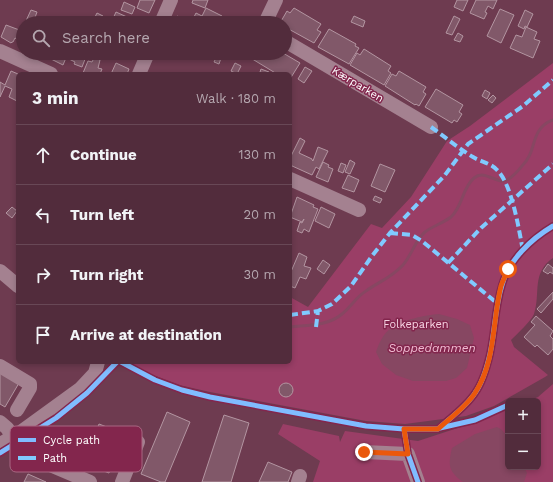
<!DOCTYPE html>
<meta charset="utf-8">
<style>
body{margin:0;font-family:"Work Sans",sans-serif;background:#583443;color:#f1f3f6}
.controls{position:absolute;right:12px;bottom:12px;display:grid;overflow:hidden;border-radius:6px;box-shadow:0 2px 6px #0003}
.controls button{width:36px;height:36px;display:grid;place-items:center;padding:0;border:0;border-bottom:1px solid #684856;background:#522c3c;color:#f1f3f6;font:20px sans-serif}
.stop{position:absolute;width:12px;height:12px;margin:-9px;border:3px solid #ea580c;border-radius:50%;background:#fff}
.stop.end{background:#ea580c;border-color:#fff;box-shadow:0 1px 4px #0008}
.list{margin:0;padding:0;list-style:none}
h2{display:flex;justify-content:space-between;align-items:center;height:52px;margin:0;padding:0 16px;font-size:17px}
h2 small{font-size:13px;font-weight:400;color:#b5a7af}
.list li{display:grid;grid-template-columns:26px 1fr auto;gap:12px;align-items:center;box-sizing:border-box;height:60px;padding:0 16px;border-top:1px solid #684856}
.list b{display:block;font-size:15px;white-space:nowrap}
.list em{font-size:13px;font-style:normal;color:#b5a7af}
.icon{flex:none;width:22px;height:22px;fill:none;stroke:currentColor;stroke-width:2;stroke-linecap:round;stroke-linejoin:round}
.map{position:relative;flex:none;width:553px;height:482px;overflow:hidden}
.search{position:absolute;background:#522c3c;box-shadow:0 2px 6px #0003;left:16px;top:16px;width:276px;height:44px;display:flex;align-items:center;gap:10px;box-sizing:border-box;padding:0 14px;border-radius:22px;color:#b5a7af;font-size:15px}
.panel{position:absolute;background:#522c3c;box-shadow:0 2px 6px #0003;left:16px;top:72px;width:276px;height:292px;border-radius:6px}
.map>svg:first-child{display:block}
</style>
<div class="map">
<svg width="553" height="482" viewBox="0 0 553 482">
<rect width="100%" height="100%" fill="#6e3b50"/>
<path fill="#9a3e66" d="M553,63V258C531,273 541,293 534,314C531,321 517,334 511,340L514,347L548,375L545,377L494,406L466,416L405,424L366,421L210,392L179,385L143,371L130,362H290V297L308,307L371,224L382,228L411,197L447,141L470,126Z
M553,384V482H313L320,461L278,434L283,424L339,436L340,442L345,431L418,441L476,422L508,409V467H538V401H528L538,397Z"/>
<path fill="#874762" d="M439,314L457,319L470,325L474,338L467,368L456,378L446,381H413L396,375L382,364L376,352C379,343 383,334 391,328C401,320 426,315 439,314Z
M497,427C512,433 508,454 508,467H524L527,473L524,482H463C448,471 448,465 452,448L475,434Z"/>
<g fill="none" stroke-linecap="round" stroke-linejoin="round">
<path stroke="#874762" stroke-width="3" d="M290,327C308,325 328,326 342,314C351,307 357,296 366,291C380,281 391,278 403,265C411,256 416,239 425,232C433,226 443,223 451,217C463,206 462,188 474,178C484,170 493,181 503,181C511,180 518,171 522,166C538,151 529,129 553,120"/>
</g>
<path fill="#815869" stroke="#b395a1" d="M140,0H155L149,13L137,8Z
M193,0H208L205,8L192,3Z
M457,0H468L463,11L454,7Z
M476,0H497L493,9L488,6L485,12L487,13L484,19L470,13Z
M124,2L135,7L132,14L121,10Z
M206,8L222,16L219,23L209,20L208,23H191L196,13L202,16Z
M294,8L321,24L317,30L321,32L314,43L285,27V23H280L287,11L290,13Z
M500,9L514,15L501,43L487,36Z
M31,10L37,12L33,23H25Z
M525,10L533,14L527,27L525,26L524,29L518,26Z
M116,12L138,22L137,23H111Z
M97,13L103,16L102,19L106,21L105,23L94,19Z
M177,16L189,21L188,23H174Z
M354,16L365,21L363,27L351,22Z
M454,16L460,19L452,35L446,33Z
M6,25L22,31L23,28V42L15,38L13,42H12L11,43L1,37Z
M526,27L537,32L534,39L540,41L533,58L510,48L516,35L522,37Z
M329,29L356,44L355,46L359,48L349,64L318,47Z
M458,33L463,36L460,42L454,40Z
M364,49L391,66L388,71L391,73L384,85L350,65L357,53L360,55Z
M50,53H68L63,65L51,59L52,56L50,55Z
M72,53L87,54L82,67L74,64L75,62L69,59Z
M252,53H283L300,63L290,79V74H277L249,57Z
M217,56L221,58L219,64L214,62Z
M94,58L100,60L98,68L102,69L100,74L83,73L88,61L92,62Z
M116,63L129,69L127,74H111Z
M235,63L241,66L237,74L231,71Z
M305,67L312,71L304,83L298,79Z
M261,69L269,72L268,74L260,72Z
M11,71L18,74V98L17,101L9,97L12,89L5,86L0,97V82L5,85Z
M399,71L426,87L423,92L426,94L419,106L416,104L415,105L385,86L392,74L396,76Z
M436,89L463,105L459,112L462,114L457,122L454,120L452,123L425,107Z
M485,90L490,93L487,99L482,96Z
M493,95L496,98L492,103L488,100Z
M300,138L305,141L299,153L312,159V160L313,161L318,147L328,151L319,169L316,167L312,175L290,165V155L291,156Z
M350,160L355,163L350,174L345,172Z
M323,162L329,165L328,167L333,169L328,182L316,177Z
M341,163L346,165L343,173L338,171Z
M380,164L395,170L385,192L371,186Z
M348,175L359,180L354,192L342,188Z
M375,196L382,199L380,203L373,200Z
M297,197L314,205L313,207L318,209L309,232L304,229L302,233L297,231L300,222L302,223L304,219L302,222L290,217Z
M12,207L17,211L12,218L6,213Z
M321,207L335,214L329,228L315,221Z
M299,253L307,257L304,266L311,268L306,279L300,277L295,288L290,286V274Z
M323,260L330,265L324,274L317,269Z
M548,264L553,268V274L550,272L548,274L543,271Z
M553,292V299L541,313L537,309Z
M536,316L553,331L550,336L553,339V349L548,355L537,345L535,347L524,337L535,325L531,322Z
M0,372L19,383L5,407L0,404Z
M279 390a7 7 0 1 1 14 0a7 7 0 1 1-14 0Z
M167,412L190,422L165,482H161L141,474Z
M224,415L249,423L231,482H202Z
M99,424L125,434L109,473L83,463L86,456L83,455L81,459L59,450V452L46,447L52,433L63,437L64,435L90,446Z
M268,462L292,472L288,482H259Z
M28,474L46,482H24Z"/>
<g fill="none" stroke-linecap="round" stroke-linejoin="round">
<path stroke="#a48190" stroke-width="14" d="M161,23L171,0
M265,23L276,0
M285,41L431,127
M0,51L51,74
M139,74L148,53
M290,179L359,210
M0,271L18,286
M0,366L30,384V388L17,410
M0,422L7,428L13,437
M18,434L32,454L48,464L90,482
M0,444L18,434L80,389L95,373L98,362
M364,452L408,454L418,482
M122,482L138,442
M298,482L300,476"/>
<path stroke="#80caff" stroke-width="4" stroke-dasharray="8 4" stroke-linecap="butt" d="M431,127C445,137 458,148 473,157C481,162 491,163 497,170C512,184 519,230 523,251
M390,233L412,235L422,241L498,304
M448,263L481,228L553,164
M290,315L318,311L332,304L351,286L372,256L390,233L445,175L468,144L523,106L553,80
M316,327L318,311"/>
<g stroke="#83264d" stroke-width="8">
<path id="cycleway" d="M121,362L155,380L182,390L210,397L366,426L404,429H438C450,418 466,407 475,393C483,382 487,367 490,354C495,331 495,307 502,285C509,260 531,239 553,226
M440,428L475,420L508,405
M404,429L408,454L418,482
M0,453L56,418L87,393L117,362"/>
</g>
<use href="#cycleway" stroke="#80bcff" stroke-width="5"/>
</g>
<g fill="none" stroke-linecap="round" stroke-linejoin="round">
<path stroke="#ea580c" stroke-width="5" d="M364,452L408,454L404,429H438C450,418 466,407 475,393C496,361 492,322 501,286C503,280 506,275 508,269"/>
</g>
<g text-anchor="middle" stroke-width="3" stroke-linejoin="round" paint-order="stroke">
<g font-size="11" fill="#fff" stroke="#83264d">
<text transform="translate(358 84) rotate(31)" y="4">Kærparken</text>
</g>
<g font-size="11" fill="#f6d3e2" stroke="#83264d">
<text x="416" y="328">Folkeparken</text>
</g>
<g font-size="12" font-style="italic" fill="#efbbd1" stroke="#83264d">
<text x="432" y="352">Soppedammen</text>
</g>
</g>
<rect x="10" y="426" width="132" height="46" rx="6" fill="#83264d" stroke="#a86782" stroke-width="1"/>
<rect x="18" y="438" width="18" height="4" fill="#80bcff"/>
<rect x="18" y="456" width="18" height="4" fill="#80caff"/>
<g font-size="11" fill="#fff">
<text x="43" y="444">Cycle path</text>
<text x="43" y="462">Path</text>
</g>
</svg>
<div class="controls">
<button>+</button>
<button>−</button>
</div>
<div class="stop" style="left:508px;top:269px"></div>
<div class="stop end" style="left:364px;top:452px"></div>
<div class="search"><svg class="icon" aria-label="search" viewBox="0 0 24 24"><circle cx="10" cy="10" r="6"/><path d="M15 15l6 6"/></svg>Search here</div>
<section class="panel">
<h2>3 min<small>Walk · 180 m</small></h2>
<ul class="list">
<li><svg class="icon" aria-label="ahead" viewBox="0 0 24 24"><path d="M12 20V5M6 11l6-6 6 6"/></svg><div><b>Continue</b></div><em>130 m</em></li>
<li><svg class="icon" aria-label="left" viewBox="0 0 24 24"><path d="M17 20v-9H6M10 6l-5 5 5 5"/></svg><div><b>Turn left</b></div><em>20 m</em></li>
<li><svg class="icon" aria-label="right" viewBox="0 0 24 24"><path d="M7 20v-9h11M14 6l5 5-5 5"/></svg><div><b>Turn right</b></div><em>30 m</em></li>
<li><svg class="icon" aria-label="arrive" viewBox="0 0 24 24"><path d="M6 21V4h12l-3 4 3 4H6"/></svg><div><b>Arrive at destination</b></div></li>
</ul>
</section>
</div>
